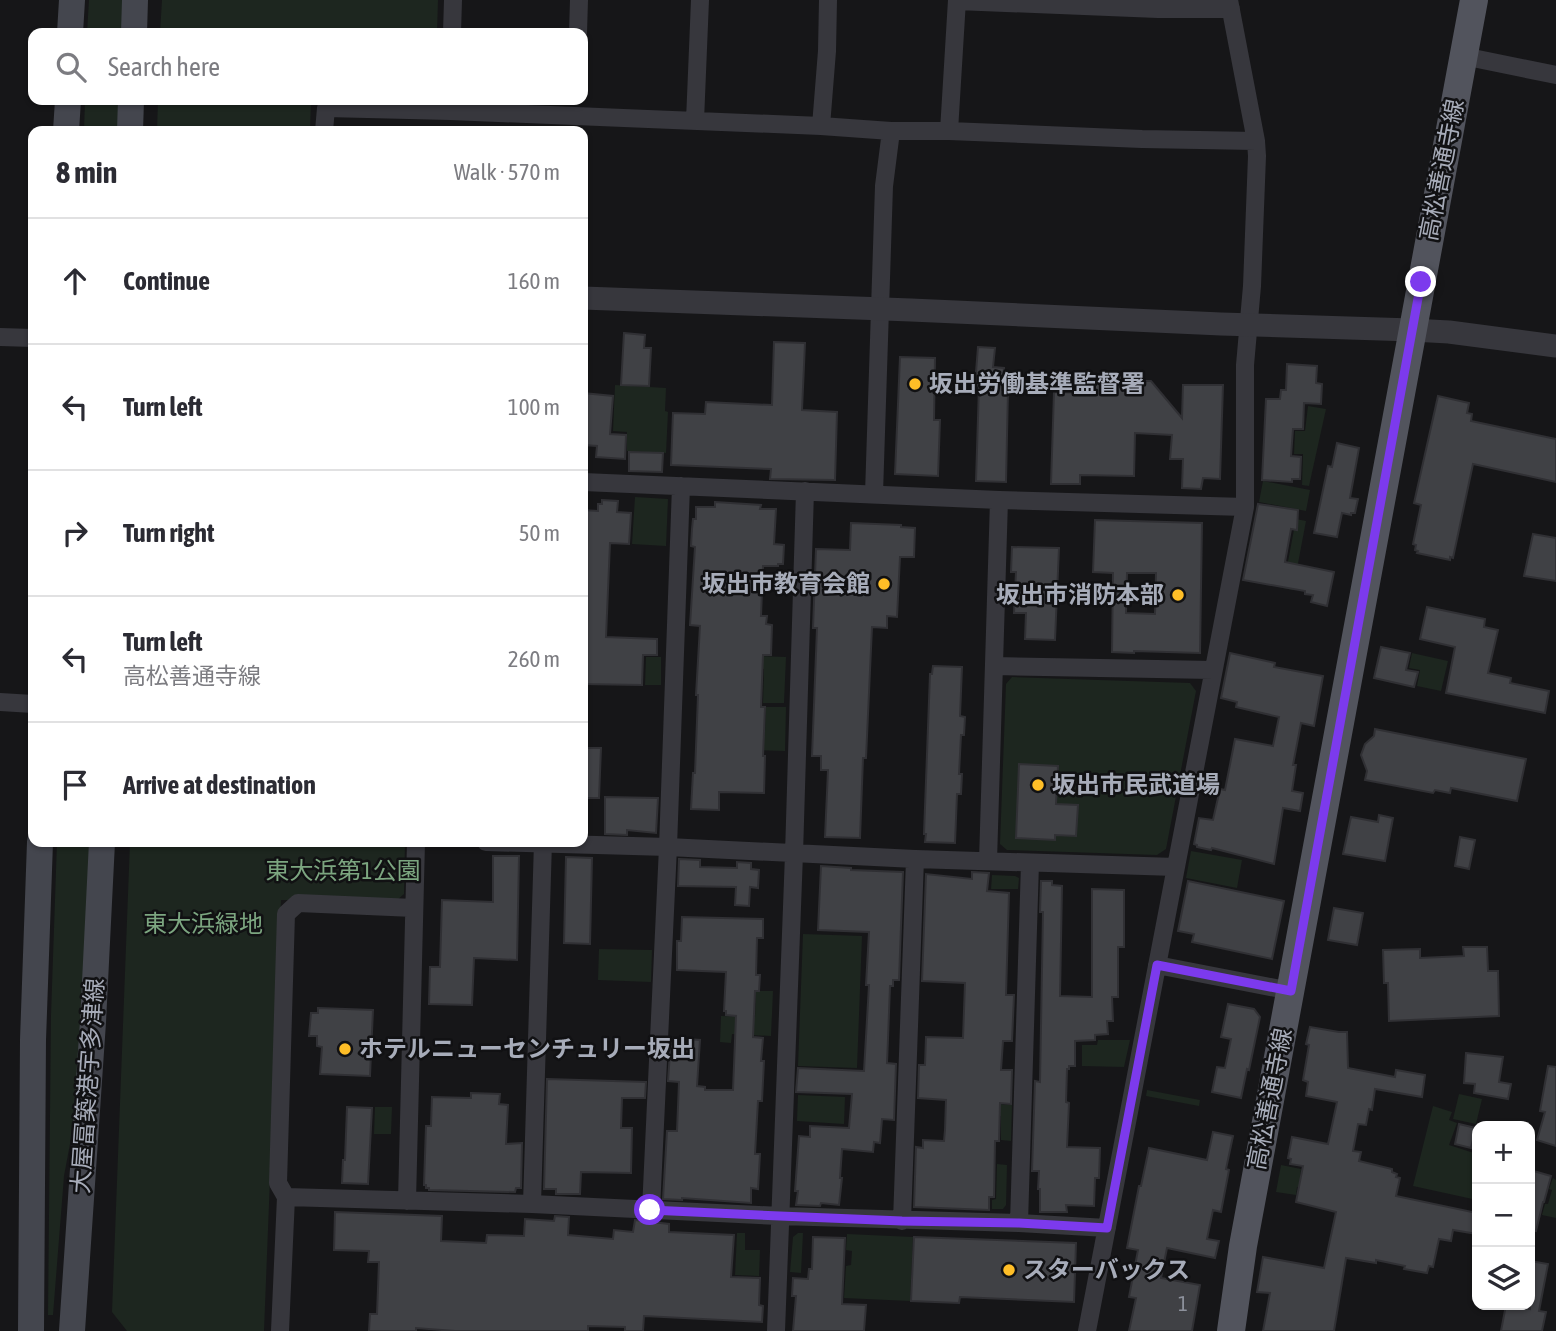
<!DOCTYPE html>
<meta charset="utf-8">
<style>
body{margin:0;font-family:"Asap Condensed","Noto Sans JP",sans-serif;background:#f7f7f7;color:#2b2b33}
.controls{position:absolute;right:21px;bottom:21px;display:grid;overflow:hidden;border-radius:14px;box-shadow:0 2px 5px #0004}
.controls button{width:63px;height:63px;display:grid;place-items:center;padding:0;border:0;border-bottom:2px solid #e1e1e2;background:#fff;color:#2b2b33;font:35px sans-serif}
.stop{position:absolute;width:21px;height:21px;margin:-16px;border:5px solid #7c3aed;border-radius:50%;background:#fff}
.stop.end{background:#7c3aed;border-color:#fff;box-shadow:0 2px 7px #0008}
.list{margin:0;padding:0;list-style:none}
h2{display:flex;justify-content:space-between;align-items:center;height:91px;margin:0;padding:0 28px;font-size:30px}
h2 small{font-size:23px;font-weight:400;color:#7c7c81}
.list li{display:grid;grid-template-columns:46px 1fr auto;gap:21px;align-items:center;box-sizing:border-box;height:126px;padding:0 28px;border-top:2px solid #e1e1e2}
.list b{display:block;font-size:26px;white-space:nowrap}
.list p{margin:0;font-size:23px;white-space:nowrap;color:#7c7c81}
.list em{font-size:23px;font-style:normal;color:#7c7c81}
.icon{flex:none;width:38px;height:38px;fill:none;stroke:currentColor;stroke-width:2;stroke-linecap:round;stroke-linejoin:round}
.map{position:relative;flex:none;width:1556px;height:1331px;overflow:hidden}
.search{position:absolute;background:#fff;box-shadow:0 2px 5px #0004;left:28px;top:28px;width:560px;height:77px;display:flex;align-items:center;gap:18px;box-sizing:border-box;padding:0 24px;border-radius:14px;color:#7c7c81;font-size:26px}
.panel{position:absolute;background:#fff;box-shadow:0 2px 5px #0004;left:28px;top:126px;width:560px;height:721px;border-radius:14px}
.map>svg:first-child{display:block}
</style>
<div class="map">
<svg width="1556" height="1331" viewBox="0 0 1556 1331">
<rect width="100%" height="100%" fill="#161618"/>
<path fill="#1d261f" d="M89,0H123L122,33H87Z
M162,0H438L437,33H160Z
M85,100H119L118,131H84Z
M158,100H311L310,131H157Z
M615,385L666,388L665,411L668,412L666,453L627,451V432L613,431Z
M1308,406L1326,409L1309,486L1302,485L1303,454H1294L1295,431H1305Z
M1263,481L1310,490L1306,511L1259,502Z
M635,497L668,499L666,546L632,544Z
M1296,519L1306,521L1293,590L1283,588Z
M1412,653L1448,661L1441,691L1417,686L1420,670L1409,668Z
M758,656L786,657L784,703H763L764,669L757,668Z
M646,657H661V685H645Z
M1012,677L1190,683L1196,691L1166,849L1157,855L1007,850L1000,844L1006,684Z
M766,707H786L785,751L754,750L761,730H765Z
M57,842H92L75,1117L64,1176L53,1315H48L51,1015Z
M130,842H405L404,894L397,900H281L264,1331H127L112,1312Z
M1191,851L1242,860L1237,888L1186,878Z
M992,875L1015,876L1019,878L1018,889H991Z
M803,934L862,936L857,1068L798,1066Z
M599,949L652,950L651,982L598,980Z
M756,991H773L771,1036L732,1034L731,1043L720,1042L721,1016L755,1017Z
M1098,1040H1130L1124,1067L1082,1066V1045H1097Z
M1147,1090L1200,1100L1199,1106L1146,1096Z
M1459,1094L1482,1099L1476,1124L1453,1119Z
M798,1095L845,1097L844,1124L797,1121Z
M994,1104L1012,1105L1011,1141L1001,1140V1116H994Z
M1433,1106L1452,1112L1449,1120L1457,1123L1449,1145L1477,1154V1200L1413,1186Z
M375,1107H392L391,1134H374Z
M997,1164L1007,1165L1006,1205L1003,1209H992V1200L996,1199Z
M1281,1165L1301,1169L1300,1176L1321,1180L1319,1191L1297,1187L1296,1195L1276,1192Z
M1553,1178L1556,1180V1218L1542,1215L1545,1204H1548L1552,1190L1549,1189Z
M737,1233H745V1250H760L759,1276L735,1275Z
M798,1233H803L801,1273L790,1272L793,1237Z
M847,1234L913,1237L910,1301L844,1298L846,1266L851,1265L852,1251L846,1250Z"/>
<path fill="#404145" stroke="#303034" stroke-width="2" fill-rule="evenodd" d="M624,333L645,335L644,348H651L649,386L621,385Z
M774,342L805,343L802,410L837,412L835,480L770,479L771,469L671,465L673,413L705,414L706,402L772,405Z
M978,347L995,348L993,367L1004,368L1002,390H1008L1006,482L976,481L979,386L975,385Z
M900,357L935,358L934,420H940L938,476L895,474Z
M1287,364L1317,366L1316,383L1322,384L1321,404L1304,403L1303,429H1293L1291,456L1301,457L1300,479H1292V482L1262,480L1266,399H1280L1281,390H1286Z
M1089,376L1141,378V381H1151L1182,418L1183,385H1223L1220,479L1203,478L1201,489L1182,488L1183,459H1170L1172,435L1135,433L1134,476L1080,475V484H1051L1054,392L1089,393Z
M583,393L613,396L610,434L626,435L625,459L596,457L597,446L583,445Z
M1438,396L1469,403L1467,413L1472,414L1471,421L1556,439V482L1473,464L1453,558L1450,557V560L1417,553L1418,551L1415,550L1416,545L1413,544L1421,505L1414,503Z
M1337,443L1359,448L1350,498L1358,499L1355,513H1351V515L1342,513L1337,537L1314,533L1328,466L1332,467Z
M629,452L663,453L662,472L629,471Z
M602,500L618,501L617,512L631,513L629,544L610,543L606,637L657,639V655H643L642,685L583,684V510L598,511V504H602Z
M715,502L761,505L760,509H776L774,544L784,545L783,564H778V566H763L761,616H767L766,624L772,625L771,655H763L761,707H765L763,756H765L764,793L719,792V810L691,809L693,773H695L698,695H696L700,626L690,625L695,547L691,546L692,529L693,519H696V507H715Z
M1258,504L1298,510L1297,530L1291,529L1285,562L1334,572L1327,606L1311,602L1313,595L1305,594V591L1243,580Z
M1095,520L1202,523L1200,653L1134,651V653L1112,652L1113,573L1093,572ZM1127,573H1156L1155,614L1126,613Z
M851,523L901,525V527L915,528L914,557H900L897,617L887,616V628L872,627L866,758H863L860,838L825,837L828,770H821V756H812L817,628H813L816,549L850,550Z
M1533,534L1556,538V581L1524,576Z
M1012,547L1059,548L1055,640L1025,639L1026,613H1014L1016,572H1011Z
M1427,607L1485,619L1484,627L1498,630L1488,673L1511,678L1510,683L1549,691L1545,713L1446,693L1455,647L1420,639Z
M1381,647L1410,653L1406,670L1418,672L1414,687L1374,678Z
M1230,653L1275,663L1274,667L1323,676L1314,726L1301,723L1293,765H1296L1292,791L1303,793L1300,811L1283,808L1274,864L1212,848L1211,850L1197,847V845L1194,844L1199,818L1213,820L1220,789L1225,790L1235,739L1273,746L1279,717L1236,707L1237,702L1221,698Z
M933,666L962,667L960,716L965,717L964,735H961L959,774H962L961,794H957L955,843L925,842L926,834H924L930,674H932Z
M1375,729L1526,759L1517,801L1451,788L1450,793L1435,790L1433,793L1365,780L1367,771L1361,755L1365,744L1374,736Z
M583,748H601L599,798H583Z
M1019,764L1058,766L1056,804L1078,805L1076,836L1055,835V840L1016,838Z
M605,797L658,798L656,833L627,830V835L605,834Z
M1379,815L1393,818L1385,861L1343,854L1351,817L1378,822Z
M1460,837L1475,840L1469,869L1455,866Z
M493,856H519L517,960L474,958L472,1005L429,1004L430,967H440L442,900L493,902Z
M566,857L592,858L590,944L564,943Z
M679,859L700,860V867L737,868V862L751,863V869L759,870L758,888L750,887L749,906L735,905L736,887L678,886Z
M821,866L851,868V870L903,872L899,980H893V986H890L888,1039L887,1063L896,1064L894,1120L882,1119L880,1143L874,1142L873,1152L842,1149L840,1178H842L839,1205L821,1203L820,1206L796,1205L798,1191H795L799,1136L810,1137V1126L849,1128L852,1094L796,1092L798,1068L864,1071L869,985H866L869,932L818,930Z
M972,872L989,873L987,891L1009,893L1006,995H1014L1012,1041H1003L1001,1070H1012L1011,1104L1000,1103L999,1141H995L994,1197H989V1210L914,1207L916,1147L923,1148V1140L944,1141L945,1130L946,1100L918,1098L919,1065H925L926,1037L963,1038L965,983L922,981L926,874L972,879Z
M1041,881H1052V885L1062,886L1060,996L1092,997V889L1124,890V947H1118V997H1112L1113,1021H1107L1108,1034L1095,1035V1040L1075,1041V1066H1069V1069H1067L1066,1102L1069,1103L1067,1147L1100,1148L1099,1178H1095L1094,1206L1066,1205L1067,1212H1040V1189H1038L1039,1171H1032L1035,1081L1040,1082L1043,912H1040Z
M1188,881L1284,901L1272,959L1192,942L1194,934L1178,931Z
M1334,908L1363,913L1357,945L1328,940Z
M682,917L763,919V938H757L756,975H760L759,991H755L753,1037L763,1038L761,1061H764L762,1101H758L755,1154H760L758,1189L751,1188V1203L682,1198V1200L663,1199L667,1131H677L679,1082L668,1081L671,1038L700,1040L697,1086L705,1087V1090H733L736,1016L726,1015V1011H724L726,972L677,970V941H681Z
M1463,947H1487L1488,971H1498L1499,1016L1389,1021L1388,983H1384L1383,950L1420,949V958L1464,956Z
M1228,1004L1254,1009L1260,1017L1249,1070L1247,1069L1241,1098L1212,1092L1217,1067L1225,1068L1231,1039L1221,1037Z
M318,1008L373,1010L370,1076L320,1074L322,1047L317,1046V1036H309L311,1013H318Z
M1310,1027L1339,1032H1347L1348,1068L1395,1077L1396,1070L1425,1075L1422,1097L1375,1089L1372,1110L1369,1109L1366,1125L1358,1124L1353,1151L1361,1152L1359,1161L1392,1169V1172L1397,1174L1396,1177L1400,1178L1396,1196L1477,1213V1234L1453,1230L1451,1241L1439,1239L1433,1267L1429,1266L1427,1273L1404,1269L1405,1266L1376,1260V1263L1346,1258L1334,1331H1263L1270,1293L1257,1292L1263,1257L1324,1268L1336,1212L1296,1202L1303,1166L1290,1164L1291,1159L1288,1158L1292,1137L1328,1144L1337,1102L1306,1096L1308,1082L1303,1080L1309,1045L1306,1044Z
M1466,1053L1503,1057L1499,1082L1511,1084L1508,1099L1474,1093L1475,1084L1464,1083Z
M1548,1066L1556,1067V1146L1537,1140L1545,1112L1540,1111Z
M547,1079L646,1082L645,1098H622L621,1128H632L631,1173L581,1172L580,1194H556V1189H544Z
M471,1093L500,1094L499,1104L508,1105L506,1144L522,1143L521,1188H516L515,1192L429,1190V1188H426V1185H424L426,1126H431L432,1097L471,1098Z
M347,1107L372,1108L368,1184L342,1183L343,1160H345Z
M1459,1124L1476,1128L1471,1148L1455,1144Z
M1213,1132L1233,1136L1226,1169L1229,1170L1221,1212L1213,1210L1207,1239L1219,1241L1215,1258L1167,1248L1161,1278L1200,1285L1192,1331H1129L1136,1298L1129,1297L1138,1250L1127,1248L1139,1186H1141L1149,1148L1207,1160Z
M1530,1170L1551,1176L1544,1202H1543L1536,1231L1530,1230Z
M335,1212L442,1216L441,1241L486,1243L487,1235L524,1236L525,1219L554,1221L555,1216L569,1217L568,1235L613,1239L614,1230L633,1232L635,1220L669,1224V1232L734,1235L731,1277L760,1278L759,1305L763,1306L762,1322L644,1316L643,1331H625V1327L588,1326V1331H455L416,1328V1331H369L370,1314H377L379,1262H368L369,1251L334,1250Z
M813,1237L845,1238L842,1304L866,1305L864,1331H793L796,1296H792L793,1278L808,1279L809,1269H812Z
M914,1237L1076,1243L1074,1302L960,1297L959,1303L911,1301Z
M1530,1261L1548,1264L1539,1311L1546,1312L1542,1331H1501L1506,1305L1530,1309Z"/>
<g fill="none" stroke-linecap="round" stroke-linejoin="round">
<path stroke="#37373d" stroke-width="18" d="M957,1L1158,9H1231
M452,33L453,0
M578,33L579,0
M1463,56L1556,75
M695,121L700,0
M821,126L827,51L828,0
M324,131L326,108L450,111L821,126L891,131H949L1142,139L1256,141
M949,131L957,0
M0,337L33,338
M583,482L999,500L1245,507
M874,494L884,186L891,131
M994,666L1213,670
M0,702L33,704
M486,842L668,847L915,859L1176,867
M988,861L999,500
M1157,965L1291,991
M286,1197L532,1204L780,1216L1019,1223L1107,1228
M407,1201L416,842
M532,1204L543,842
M651,1210L668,847L681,486
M902,1221L915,859
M1019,1223L1030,863
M280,1331L286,1197L278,1183L286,914L298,903L414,908
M776,1331L794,854L805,491
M1087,1331L1245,507V365L1252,286L1257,156L1256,141L1229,0"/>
<path stroke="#37373d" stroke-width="23" d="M583,298L911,310L1221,324L1412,330L1449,332L1556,346"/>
<path stroke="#44464e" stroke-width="26" d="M70,33L72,0
M134,33L135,0
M66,131L68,100
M130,131L131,100
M31,1331L33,1040L40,842
M72,1331L93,1022L102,842"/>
<path stroke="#52545d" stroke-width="28" d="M1231,1331L1243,1246L1474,0"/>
</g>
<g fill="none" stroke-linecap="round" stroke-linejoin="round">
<path stroke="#7c3aed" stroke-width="9" d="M650,1210L780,1216L902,1221L1019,1223L1107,1228L1157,965L1291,991L1421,282"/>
</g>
<g fill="#ffbe27" stroke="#111113" stroke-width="2.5">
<circle cx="915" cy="384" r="7"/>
<circle cx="884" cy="584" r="7"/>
<circle cx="1178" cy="595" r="7"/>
<circle cx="1038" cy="785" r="7"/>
<circle cx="345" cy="1049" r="7"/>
<circle cx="1009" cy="1270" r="7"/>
</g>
<g text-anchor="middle" stroke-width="5" stroke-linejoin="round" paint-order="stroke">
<g font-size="21" fill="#8d919c">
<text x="1183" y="1311">1</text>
</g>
<g font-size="24" fill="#a7acb9" stroke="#111113">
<text transform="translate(1442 170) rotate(-79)" y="8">高松善通寺線</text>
<text transform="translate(88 1086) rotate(-86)" y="8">大屋冨築港宇多津線</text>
<text transform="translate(1270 1099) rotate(-79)" y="8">高松善通寺線</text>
</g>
<g font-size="24" font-weight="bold" fill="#a7acb9" stroke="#111113" text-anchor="start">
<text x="929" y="392">坂出労働基準監督署</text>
<text x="870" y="592" text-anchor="end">坂出市教育会館</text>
<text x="1164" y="603" text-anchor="end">坂出市消防本部</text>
<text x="1052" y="793">坂出市民武道場</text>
<text x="359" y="1057">ホテルニューセンチュリー坂出</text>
<text x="1023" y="1278">スターバックス</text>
</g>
<g font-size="24" fill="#7ca680" stroke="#111113">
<text x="343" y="879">東大浜第1公園</text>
<text x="203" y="932">東大浜緑地</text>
</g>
</g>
</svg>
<div class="controls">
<button>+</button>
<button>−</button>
<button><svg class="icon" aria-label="layers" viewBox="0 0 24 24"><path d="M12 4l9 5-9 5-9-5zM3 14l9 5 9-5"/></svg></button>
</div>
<div class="stop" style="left:650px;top:1210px"></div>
<div class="stop end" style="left:1421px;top:282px"></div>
<div class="search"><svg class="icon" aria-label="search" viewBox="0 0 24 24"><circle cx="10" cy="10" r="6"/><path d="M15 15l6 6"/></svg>Search here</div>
<section class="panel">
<h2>8 min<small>Walk · 570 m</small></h2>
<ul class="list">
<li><svg class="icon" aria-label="ahead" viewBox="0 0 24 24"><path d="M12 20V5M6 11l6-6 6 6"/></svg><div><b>Continue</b></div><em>160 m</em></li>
<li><svg class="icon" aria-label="left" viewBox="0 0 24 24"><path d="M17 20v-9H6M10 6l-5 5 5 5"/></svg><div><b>Turn left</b></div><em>100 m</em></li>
<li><svg class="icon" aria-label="right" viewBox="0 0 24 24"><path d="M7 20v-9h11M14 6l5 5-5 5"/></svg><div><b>Turn right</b></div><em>50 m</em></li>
<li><svg class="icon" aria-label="left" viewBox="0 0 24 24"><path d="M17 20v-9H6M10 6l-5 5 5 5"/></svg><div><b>Turn left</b><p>高松善通寺線</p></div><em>260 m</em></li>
<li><svg class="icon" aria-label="arrive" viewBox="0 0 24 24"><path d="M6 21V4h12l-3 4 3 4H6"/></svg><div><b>Arrive at destination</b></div></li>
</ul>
</section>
</div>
